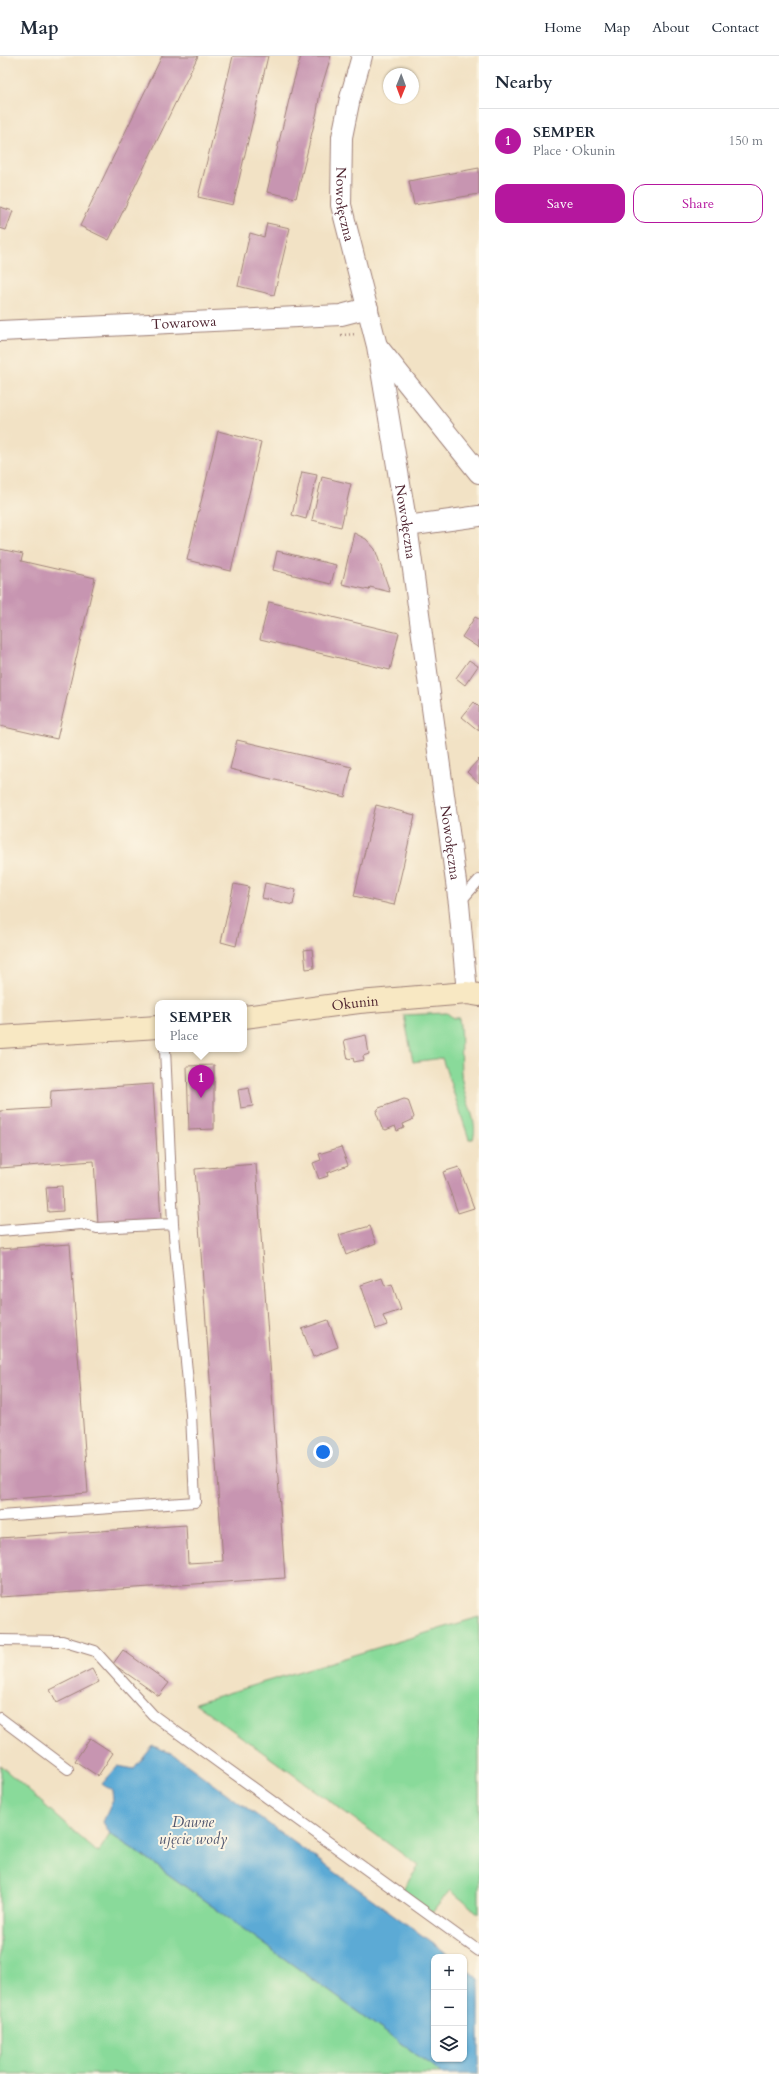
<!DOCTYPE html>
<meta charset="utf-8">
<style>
body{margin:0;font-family:Cardo,serif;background:#f6f6f7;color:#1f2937}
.controls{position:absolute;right:12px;bottom:12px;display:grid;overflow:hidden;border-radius:8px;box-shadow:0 1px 3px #0004}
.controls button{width:36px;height:36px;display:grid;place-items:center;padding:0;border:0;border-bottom:1px solid #e0e1e3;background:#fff;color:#1f2937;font:20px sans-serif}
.compass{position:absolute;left:383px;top:12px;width:36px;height:36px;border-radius:50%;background:#fff;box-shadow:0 1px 3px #0004;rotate:181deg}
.you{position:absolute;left:323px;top:1396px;width:14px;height:14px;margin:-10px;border:3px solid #fff;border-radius:50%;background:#1a73e8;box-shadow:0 0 0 6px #1a73e833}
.badge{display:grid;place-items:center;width:26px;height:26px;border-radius:50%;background:#b5179e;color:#fff;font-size:13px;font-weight:700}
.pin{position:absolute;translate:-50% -33px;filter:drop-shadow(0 1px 2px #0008)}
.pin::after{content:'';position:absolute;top:21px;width:14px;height:12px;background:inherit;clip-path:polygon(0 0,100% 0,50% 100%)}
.popup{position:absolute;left:155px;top:944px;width:92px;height:52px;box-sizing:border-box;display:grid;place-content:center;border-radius:8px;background:#fff;filter:drop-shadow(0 1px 3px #0005);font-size:13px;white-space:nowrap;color:#747a83}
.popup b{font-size:15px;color:#1f2937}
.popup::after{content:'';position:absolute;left:50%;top:100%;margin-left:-8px;border:8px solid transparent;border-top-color:#fff}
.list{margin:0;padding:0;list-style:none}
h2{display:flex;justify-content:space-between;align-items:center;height:52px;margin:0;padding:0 16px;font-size:17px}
h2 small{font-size:13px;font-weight:400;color:#747a83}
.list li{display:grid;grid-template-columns:26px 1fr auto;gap:12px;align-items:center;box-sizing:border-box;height:64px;padding:0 16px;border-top:1px solid #e0e1e3}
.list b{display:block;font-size:15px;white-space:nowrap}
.list p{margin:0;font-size:13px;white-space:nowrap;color:#747a83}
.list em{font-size:13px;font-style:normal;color:#747a83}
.actions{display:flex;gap:8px;padding:12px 16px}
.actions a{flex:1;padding:9px 0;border:1px solid #b5179e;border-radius:12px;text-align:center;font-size:14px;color:#b5179e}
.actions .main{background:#b5179e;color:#fff}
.icon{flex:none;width:22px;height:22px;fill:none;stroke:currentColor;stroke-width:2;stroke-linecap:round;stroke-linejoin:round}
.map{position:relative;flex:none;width:479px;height:2018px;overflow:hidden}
header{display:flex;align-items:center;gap:24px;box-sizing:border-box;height:56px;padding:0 20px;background:#fff;border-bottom:1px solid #e0e1e3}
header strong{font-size:19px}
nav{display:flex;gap:22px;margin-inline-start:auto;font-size:14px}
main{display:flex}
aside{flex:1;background:#fff}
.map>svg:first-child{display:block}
</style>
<header>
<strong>Map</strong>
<nav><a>Home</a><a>Map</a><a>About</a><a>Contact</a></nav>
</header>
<main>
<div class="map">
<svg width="479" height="2018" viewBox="0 0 479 2018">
<rect width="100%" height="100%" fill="#fcf5e5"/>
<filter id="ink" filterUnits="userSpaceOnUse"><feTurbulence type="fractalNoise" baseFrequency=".025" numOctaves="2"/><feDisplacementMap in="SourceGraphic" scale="8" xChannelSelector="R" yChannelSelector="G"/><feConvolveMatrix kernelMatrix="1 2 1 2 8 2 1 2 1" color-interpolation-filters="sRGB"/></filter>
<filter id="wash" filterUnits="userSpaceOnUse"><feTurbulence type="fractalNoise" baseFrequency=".012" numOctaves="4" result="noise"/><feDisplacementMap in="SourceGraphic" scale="16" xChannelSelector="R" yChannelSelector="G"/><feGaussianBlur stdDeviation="0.9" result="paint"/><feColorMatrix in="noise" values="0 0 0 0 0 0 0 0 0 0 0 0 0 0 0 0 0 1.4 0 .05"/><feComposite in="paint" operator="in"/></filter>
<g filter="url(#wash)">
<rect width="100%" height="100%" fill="#f2e2c5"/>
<path fill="#89da9a" stroke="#6a7c62" d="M447,957L453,962H459C463,985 458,1008 463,1030C466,1047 479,1066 473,1083H469L442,1002L413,1006L404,959Z
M479,1561V1858L450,1834L432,1857L402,1834L419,1810L195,1647Z
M0,1709L98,1797L110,1778L139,1797L432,2010L441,2018H0Z"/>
<path fill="#5baad5" stroke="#526480" d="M153,1690L171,1697L452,1901H434V2003H464V1910L479,1923V2018H441L432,2010L139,1797L110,1778L103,1766L113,1744L112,1735L102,1728L118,1710L134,1713Z"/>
<g id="blocks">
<path fill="#c795b1" d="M162,0H198L109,184L80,170Z
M233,0H268L233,149L198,141Z
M301,0H331L320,36L317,56L296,142L267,136L293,27Z
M479,112V138L414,149L409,125Z
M0,151L13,155L6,174L0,172Z
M267,167L290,172L274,239L238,230L250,177L264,181Z
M218,375L261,386L231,515L187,504Z
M302,416L317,419L306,463L292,459Z
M322,421L351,428L341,471L312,464Z
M354,477L366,483L375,493L390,536L370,531L369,534L342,528Z
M0,493L23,498L21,505L95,522L57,683L0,670Z
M277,495L336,509L331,528L273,514Z
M269,546L399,577L390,614L260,583Z
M475,561L479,563V592L462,581Z
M469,604L478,610L465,629L456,622Z
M474,646L479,651V675L462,661Z
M237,684L352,711L345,741L230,713Z
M479,703V727L467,716Z
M376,749L415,759L394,849L354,840Z
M265,827L296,834L293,849L262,842Z
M234,828L249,831L236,890L221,886Z
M312,893L314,912L306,913L304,894Z
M366,979L369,998L363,1000L364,1004L354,1006L353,1002L348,1003L344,984Z
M214,1009V1073L189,1074L187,1010Z
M153,1028L161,1164L98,1168L94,1105L0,1112V1055L50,1052L51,1035Z
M249,1032L253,1050L241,1052L238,1034Z
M404,1043L408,1044L414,1061L412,1064L403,1068L404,1072L397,1075L395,1070L386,1074L382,1072L376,1056L379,1052Z
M341,1091L348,1109L327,1117L328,1120L319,1123L313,1107L321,1104L319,1098Z
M256,1108L285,1522L0,1541V1482L186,1469L188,1507L223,1505L195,1113Z
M459,1111L474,1152L458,1157L443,1116Z
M62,1130L63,1155L48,1156L46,1131Z
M370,1170L376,1187L346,1199L339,1179Z
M70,1188L88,1437L0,1444V1193Z
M382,1222L385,1230L392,1228L401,1254L383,1260L387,1269L376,1273L361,1229Z
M328,1264L338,1291L313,1301L302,1273Z
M123,1594L169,1627L159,1640L113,1608Z
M92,1613L99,1626L57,1647L50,1634Z
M90,1682L113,1697L98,1720L75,1705Z"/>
</g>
</g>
<g filter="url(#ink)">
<use href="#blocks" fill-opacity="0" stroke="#9e8078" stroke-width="1"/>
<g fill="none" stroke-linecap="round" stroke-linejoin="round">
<g stroke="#9e8078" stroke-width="12">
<path id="lane" d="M459,847L479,824
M0,1175L82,1168L97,1172L173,1168
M0,1460L195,1446L191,1358L173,1168L165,993
M0,1584L62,1585L95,1595L153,1659L479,1895
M0,1662L68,1713"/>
</g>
<g stroke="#9e8078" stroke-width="22">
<g id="street">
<path id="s1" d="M362,0L350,42L342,81L341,149L377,290L407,470L459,848L467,937"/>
<path id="s2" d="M0,275L341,259L368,252"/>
<path d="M378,291L479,417"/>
<path d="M407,470L479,460"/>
</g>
</g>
<g stroke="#9e8078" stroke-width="24">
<g id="secondary">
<path id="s3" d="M244,961L359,946L467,937L479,939"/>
<path d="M0,981L158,971"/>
</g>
</g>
<path stroke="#9e8078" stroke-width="2.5" stroke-dasharray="1 3" stroke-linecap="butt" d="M341,279L356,278"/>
<use href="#lane" stroke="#fff" stroke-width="10"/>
<use href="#street" stroke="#fff" stroke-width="20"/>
<use href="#secondary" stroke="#f8e8c3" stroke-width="22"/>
</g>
</g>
<g text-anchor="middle" stroke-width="4" stroke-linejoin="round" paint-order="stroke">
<g font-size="14" fill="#4a1f2b" stroke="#fcf5e5">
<text dy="5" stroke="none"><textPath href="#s1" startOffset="151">Nowołęczna</textPath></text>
<text dy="5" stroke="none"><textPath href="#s2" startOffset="184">Towarowa</textPath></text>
<text dy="5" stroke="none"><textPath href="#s1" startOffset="475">Nowołęczna</textPath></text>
<text dy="5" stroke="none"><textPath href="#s1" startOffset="799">Nowołęczna</textPath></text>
<text dy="5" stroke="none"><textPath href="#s3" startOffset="112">Okunin</textPath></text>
</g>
<g font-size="15" font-style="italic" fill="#51576f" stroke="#fcf5e5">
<text x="193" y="1771">Dawne<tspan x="193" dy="17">ujęcie wody</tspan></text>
</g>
</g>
</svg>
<div class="controls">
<button>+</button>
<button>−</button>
<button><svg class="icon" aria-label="layers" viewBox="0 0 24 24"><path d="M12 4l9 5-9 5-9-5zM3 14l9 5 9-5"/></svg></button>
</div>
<svg class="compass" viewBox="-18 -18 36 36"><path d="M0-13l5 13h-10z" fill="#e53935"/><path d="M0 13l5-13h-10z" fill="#747a83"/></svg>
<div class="you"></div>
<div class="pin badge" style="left:201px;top:1042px">1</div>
<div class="popup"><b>SEMPER</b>Place</div>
</div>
<aside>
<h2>Nearby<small></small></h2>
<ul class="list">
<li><span class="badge">1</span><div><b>SEMPER</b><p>Place · Okunin</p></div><em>150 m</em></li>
</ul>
<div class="actions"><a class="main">Save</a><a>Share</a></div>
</aside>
</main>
